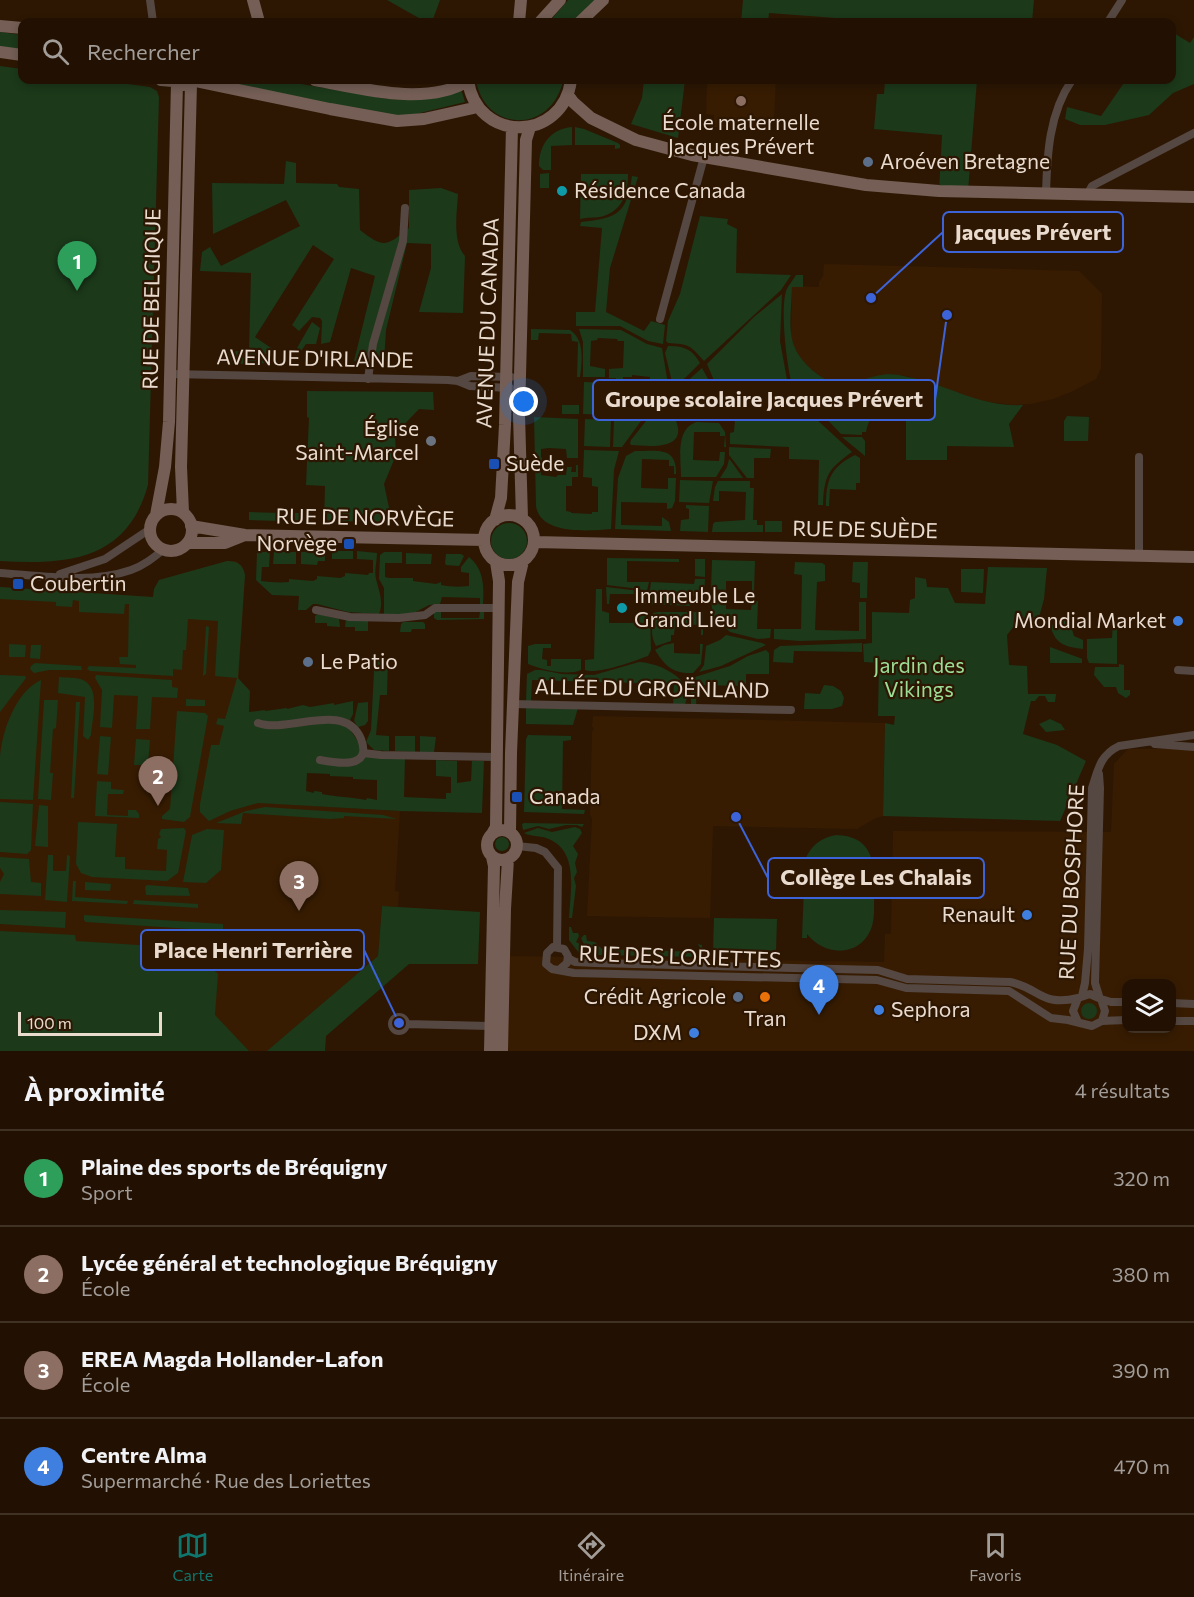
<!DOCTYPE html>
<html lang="fr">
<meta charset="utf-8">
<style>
body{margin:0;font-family:Commissioner,sans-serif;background:#2a1a0c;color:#f1f3f6}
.controls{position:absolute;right:18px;bottom:18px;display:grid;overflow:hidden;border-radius:12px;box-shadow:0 3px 9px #0003}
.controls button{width:54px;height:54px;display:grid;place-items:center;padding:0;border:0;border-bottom:2px solid #3f3124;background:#221102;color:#f1f3f6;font:30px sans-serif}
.scale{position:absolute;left:18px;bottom:15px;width:144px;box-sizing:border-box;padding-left:6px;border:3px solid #eadbcf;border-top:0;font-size:16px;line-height:21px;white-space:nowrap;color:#eadbcf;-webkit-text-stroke:4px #2d1703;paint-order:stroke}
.you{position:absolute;left:524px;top:402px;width:21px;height:21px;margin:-15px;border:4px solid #fff;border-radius:50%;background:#1a73e8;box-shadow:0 0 0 9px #1a73e833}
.badge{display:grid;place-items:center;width:39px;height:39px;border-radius:50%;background:#0f766e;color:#fff;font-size:20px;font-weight:700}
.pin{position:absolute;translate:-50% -50px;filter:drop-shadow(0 2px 3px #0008)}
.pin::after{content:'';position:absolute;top:32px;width:21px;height:18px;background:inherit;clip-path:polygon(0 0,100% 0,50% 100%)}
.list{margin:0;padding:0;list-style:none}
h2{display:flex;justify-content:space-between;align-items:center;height:78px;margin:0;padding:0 24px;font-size:26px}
h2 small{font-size:20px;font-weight:400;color:#a29d99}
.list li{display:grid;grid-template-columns:39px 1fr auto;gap:18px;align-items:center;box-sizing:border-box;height:96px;padding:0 24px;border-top:2px solid #3f3124}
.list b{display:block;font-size:22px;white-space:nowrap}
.list p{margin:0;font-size:20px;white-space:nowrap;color:#a29d99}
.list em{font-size:20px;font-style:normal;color:#a29d99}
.icon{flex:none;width:33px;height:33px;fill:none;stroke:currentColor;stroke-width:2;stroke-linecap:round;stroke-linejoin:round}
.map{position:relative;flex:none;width:1194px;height:1051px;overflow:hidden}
.search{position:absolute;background:#221102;box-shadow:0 3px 9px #0003;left:18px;right:18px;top:18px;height:66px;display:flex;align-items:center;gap:15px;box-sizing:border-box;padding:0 21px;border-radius:12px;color:#a29d99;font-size:22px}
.sheet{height:462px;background:#221102}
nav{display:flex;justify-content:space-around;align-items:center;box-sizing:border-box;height:84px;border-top:2px solid #3f3124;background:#221102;font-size:16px;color:#a29d99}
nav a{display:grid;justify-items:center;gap:3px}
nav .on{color:#0f766e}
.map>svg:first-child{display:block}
</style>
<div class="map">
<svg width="1194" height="1051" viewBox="0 0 1194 1051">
<rect width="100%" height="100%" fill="#2d1703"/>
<path fill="#371c02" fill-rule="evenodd" d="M710,80H776L774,118H764V130L714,127V115L706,114L707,82L710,83Z
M824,264L1079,271L1102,294L1101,368L1096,379L1071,392L1053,399L1031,404L1012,405L975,400L907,376L884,375L845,385L828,382L803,363L795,350L791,337L792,286L819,287V282L823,276Z
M227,561H236L242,566L245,575L231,801L400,811L395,891L399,892L398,907L382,906L378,956L268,1051H0V587L153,597L154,589L159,580Z
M593,716L885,723L883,816L876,818L857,829L713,826L710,918L587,916L592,819L590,814L592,732L594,729L592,726Z
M1128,749H1194V1051H506L509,956L884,962L885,934H891L893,831L1111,832L1114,764ZM1126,984H1172V1028H1126Z"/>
<path fill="#1c391a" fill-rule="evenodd" d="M387,0H440L432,22H426Z
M568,0H597L573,22H549Z
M743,0H1034L1032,22H889L769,13L768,22H741Z
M0,32L22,35V50L0,47Z
M1172,32L1190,43L1194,37V84L1173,93L1149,115L1105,125H1080L1065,119L1067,107L1101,116L1126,80H1172Z
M0,66L22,69V80H98L150,87L157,91L159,97L148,485C127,561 67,565 0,561Z
M198,80H253L277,84L295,83L389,99L411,100L461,89L465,102L412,115H389Z
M476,80H563V81C551,134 485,133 476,80Z
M644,80H685L678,138L631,124L642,98Z
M885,80H977L968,191H939L942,135L874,129L877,94H884Z
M572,127V145L551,146V170H543L539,166C539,145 550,129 572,127Z
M575,127L584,129L618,143L620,145V148L615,149V145H575Z
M286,161L296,163V183L337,184L339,187L359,189L360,230C383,248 386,247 409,228V190L441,188L458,194C457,212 452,242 465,256L463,313L419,312L431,268V244L407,243L386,330L384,361H354L375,276L351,268L330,342L321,344L322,321L320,318L312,317L299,331L292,325L334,259L313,245L255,337L274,350L275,363L227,364L228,352L249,350L251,273L200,271L202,252L210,247L221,266L300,226L286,200L213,234L212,183L284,184Z
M549,173V188H540V174Z
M581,174H628C628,194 622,212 600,217C594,218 587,217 580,219Z
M632,176L638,177L610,268L606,312L644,331L651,321L665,325L663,344L648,341L620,326H576V312H595L602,228L580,226L581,222C617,218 627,214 632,176Z
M700,216L728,219L727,224L737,229L736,273L791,275L781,290L704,361C690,345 689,344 668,343L666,341L668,321L680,294Z
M796,275H803V287H792C791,325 783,347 816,373C825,380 834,385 845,385C856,384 866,378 876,376C887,373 898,374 908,377C950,385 978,407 1023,405L1009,424L1014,447L947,446V460H906V417L877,416L878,413L910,403L907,397L892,395L845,398L817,395L816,393L794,391C787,372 780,311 786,291C788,286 793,280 796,275Z
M782,294L780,341L789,391V412L736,414L718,390L707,364L754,317Z
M312,322L320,328L316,344H306L301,351L297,348Z
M531,329L570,330C585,340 582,361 580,377H577L578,342L572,341L571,334L539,333L538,340H531Z
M579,329L621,330L647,344L662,348L669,390L648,414L614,415L615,391L623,394V404L641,406V405L650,404V396H648L650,377L632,375V377H623V385H616V378H609V369L623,368L624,341H618L617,339L598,338L597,340L591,341L590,366L605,369V377H583V342Z
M668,346C684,346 692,349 700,363L685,378L673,386L665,353Z
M702,368L718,397L731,413L729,417L686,415L683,413L675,392Z
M584,382L612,383L611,415L583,414Z
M307,391L433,392L434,410L419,409L395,434L396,455L384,484L392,522L324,521L325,486L306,485L309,418L307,417Z
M821,399L851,401L887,399L903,400C884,405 870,411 866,432H862V435L841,434L816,408V401Z
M562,405H579V414H562Z
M1067,416L1089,417L1088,441H1064V421Z
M534,417L578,419V458H567L566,449L549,448L541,449V457L542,458L541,475L556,477L558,475H566L567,467H572L571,472H576V465H578V477H572V486H566V511L571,512V513L592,514V512H598V487L592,486V478L583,477L584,450L619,451L614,470L611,529C589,531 540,535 536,506Z
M777,417L814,420L815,418L852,452C828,469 824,476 823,505H818L819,460L789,459V447L730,444V433L734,432L735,419L758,420Z
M585,419L611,420L610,447L584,446Z
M614,419L641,421L622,447H613Z
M646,421H676C688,451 647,446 631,445L630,443L631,440Z
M697,422L719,423L725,432L726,447H724L725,436H720V432H694L693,460L719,461L720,452H725L724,464L716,477H681C681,459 675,428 697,422Z
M842,437H862L865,441V456Z
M729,447L771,449L770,458H754V478H747L729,455Z
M635,451C657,451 677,446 676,474H674V466H669V460L642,459L641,488L668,489V478H676L675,501L672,508L667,509V503L621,502V525L662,526V517L669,522L671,531L615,529L618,478L626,456Z
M855,455L860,458V483H856V490L830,489L829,506H826C826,479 831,467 855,455Z
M729,459L731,461L743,478H720L727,467Z
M680,480L713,481L709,503L679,502Z
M718,481H750V488H754L753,520H757V525H763V532H712L713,524L715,522L745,520L746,492L719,491V501H713L715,487Z
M686,505L709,506L708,532L680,531L681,520L689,519V509L686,508Z
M249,512L282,513V521L249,520Z
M292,513H308L309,522H292Z
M765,521H782V532H765Z
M491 541a18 18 0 1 1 36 0a18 18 0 1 1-36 0Z
M332,551H353V559H332Z
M357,551L377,553C377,561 374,572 376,579C379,591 384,602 379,614L348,612L317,604H313L306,610H298L299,596L272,595L256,580L257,552H270L269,567H262L261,581C270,582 279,583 289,582V579L313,581L317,579V576L340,578L345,576V573L368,575L369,573H373V560L357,559Z
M274,552H296V564H273Z
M301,552H325V561H318L317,565L301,564Z
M384,552H402V563H385V577L389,578H413V581L436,584L441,582V585C451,587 459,587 469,586V573L461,572V567L469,557C484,569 484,586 483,604L480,605V598L442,597L440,604L429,605L410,615L384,614V588L379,579L380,555Z
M406,553L432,554L431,564H406Z
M446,554H461L464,556L459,566L446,565L445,563Z
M607,558L679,559V562L627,561V582H649L646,595L640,589L607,585Z
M695,559H705V577L695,576Z
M712,560L755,561L754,591H752V581H726V590L711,589Z
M227,561C237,561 243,564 245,575L238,678L250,691L249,712L265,710V711L287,708V709L303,705L310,707L334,703V705L353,701V714L347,726C356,737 360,747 371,758H405L404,797L446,799V793H451V777L436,776V760L457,761V783L471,781L472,761H484L482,813L400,811L258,803L230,811L209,821L200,812V804L211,745H219L224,726L216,724L218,718L225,719L237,678L215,676L218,621L188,619L186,650H183L182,670L173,669V676L90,671L87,669L89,666L136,668V665L120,664L119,657H128L129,604H125L124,614L79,612V601L73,600L72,607L56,606V602L0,599V587L153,597L154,589L159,580ZM307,773L330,774V776L353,777V779L377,780V800L367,798L366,800C350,797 337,797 322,794V792L314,791V793L306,791Z
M795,562L822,563L825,565V581L817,582L815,630L859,631V602H866V639L800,641L774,639V629H801L802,575L794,574Z
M853,562H868L867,598H860V583L852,582Z
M988,567L1047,568L1044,599L1037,625L1014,626L1007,635L1009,665L1027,666L1028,694H1056L1055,702H1048L1045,696H1039L1035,701H1031L1023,734L1057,745L1086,761L1060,821L883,816L885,723L894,725L895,716H878L879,663L864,662L863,644L872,643V612L909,613L910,600L915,598V577L926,579L927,587L948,588L955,603L985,604Z
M961,569H984L983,593L961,592Z
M695,579H705L704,596H690V606L648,604L651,582L694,584Z
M606,587L640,591L645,598L646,604H636V594H610L609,604H607Z
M596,589H602V611L609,613V623H632L636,621V614L650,615L651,650L648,656C634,661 597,675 585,670V660L594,659Z
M711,600H726V609L751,610L752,601H758L757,629H771L770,638L758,639L730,632L713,616Z
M441,610V618H479L480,612H484V619L437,620L434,618V612Z
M658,612H703V635H701V625L675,624L674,635H671V641L656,646C650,636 652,624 653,613Z
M318,614L339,619L340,627L327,626V623H315V616Z
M1060,617L1070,623L1074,636L1083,640V649C1067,647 1056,645 1051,628L1055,620Z
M346,619L368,621V631H355V627H345Z
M1113,621H1117V664L1089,663L1087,658V639L1112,638Z
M403,622H423L425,624V629H412L411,632H400L401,624Z
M206,626L209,627L206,674L203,676Z
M726,635L762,643L766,645L721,666L699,672L704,665L706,646L720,640Z
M674,643V653L700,654V644H703L701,664L693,673C673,674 665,666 655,650L664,645Z
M862,643V652L794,651L793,663L773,662L774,650L780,646Z
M9,644L26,645L25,657H9Z
M535,644H551V648H543L542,659L547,660V666H551V659H581V670C568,676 542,670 528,664V646Z
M31,645H41L40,659L30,658Z
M1050,647L1080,658L1082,659V663H1050Z
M766,650L769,653V674H746V686L697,685L696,705H691V684L695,677L730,666L748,656Z
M388,659L387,695H380L376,735L389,736V751L374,750L366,742L371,730L374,671L378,661Z
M639,662C659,663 696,679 685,704L673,705L674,684L532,680L531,701H526L527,674L535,670H541L562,674L594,675Z
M35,663L81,666L82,670H49L34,673L30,669L31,666Z
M1119,664L1124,665V690H1130V695L1126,698L1118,693L1116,687H1104L1094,675L1095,667H1119Z
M0,675L25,676L26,678L0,712Z
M96,675L172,680V687L178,688L177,698L152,697L150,729H136L138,696L114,695L112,728L100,727L102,690L95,678Z
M59,677C67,678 76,677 83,680C101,688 92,720 91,735L88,740L83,736L85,697L58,693Z
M41,680L33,800L0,799C0,785 0,770 0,757C2,731 16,691 41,680Z
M824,685L833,686L841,691L844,698L842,706L832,709H804L805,693L820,694Z
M186,699L205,700V706H186Z
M44,700H58L56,728L53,729L50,773H53L51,800L38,799Z
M76,702H80L74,798H71Z
M368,702V721L365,725L358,727L354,721L358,703Z
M526,707L578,708L573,725L526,724Z
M177,711L205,713L208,716L190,817L184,822L162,819V816L170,809Z
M1050,719L1061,724L1065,730L1046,732L1039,724Z
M528,735L571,736V740L563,741L562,809L585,810L584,814L524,812L526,739Z
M100,736L111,737L108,775L97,774Z
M395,736H415V752L395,751Z
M420,736L436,737L434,752H420Z
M136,739L150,740L148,765H134Z
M97,781L111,782V789L124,790L123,794H108L107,815L128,816V810H136L139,814V818L95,816Z
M0,802L33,804L31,850L27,854L0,852Z
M39,805L48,806V847L35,846Z
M265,807L383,815L397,819L344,816V818L330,819L243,813L241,824L216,823L246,811Z
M78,822L117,824L115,857H125V869L166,871L167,850L157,849L158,839L161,837L159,834L161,829L184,828L186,831L178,873L167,881L92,877L81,873L76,864Z
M524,823L584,824L582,827L577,825H566L549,829L538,826L523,830L522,824Z
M575,827L580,829L582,833L573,846L578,854L575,863L577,872L574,878L576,886L572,918H569C570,893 579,854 551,840C542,835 531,837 524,833L538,828L552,832Z
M207,829L224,830L221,870L206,883L183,882L192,835Z
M836,835C875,836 875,866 874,896C874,907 875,919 871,929C859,958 824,956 807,934V938H802L805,860C811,845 821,838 836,835Z
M495 844a7 7 0 1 1 14 0a7 7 0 1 1-14 0Z
M48,855H53V871H66L67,855L70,856L67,902L45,900Z
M0,857L29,859L31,882L41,883V896L0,894V882L4,874L0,868Z
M73,881H76L75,897L128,901L127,904L72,901Z
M85,882L111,884L110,891L85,890Z
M147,885L188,888L190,896L146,895L145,887Z
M134,900L198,904V908L133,904Z
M382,906L480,912L478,964H409L326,1036L325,1051H267L378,956Z
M0,910L66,912L65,928L0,924Z
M84,915L223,924V929L221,931L86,922L84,920Z
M714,918L777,919L776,951L713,949Z
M569,927H571L573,933H578L579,936L576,942L582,945V950L591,953L592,955L579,953L569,940Z
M0,931L75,935L76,941L153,946L154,939L184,941L218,974L215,1015L249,1051H0Z
M584,935H586L587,941L595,942L602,949L702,952L698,944L702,945L703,957L596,955L594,951L586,949L581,938Z
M1081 1011a8 8 0 1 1 16 0a8 8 0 1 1-16 0Z"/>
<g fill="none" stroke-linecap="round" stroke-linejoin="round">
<path stroke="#554741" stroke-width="8" d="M150,0L153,22
M1108,22L1122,0
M1046,194C1047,155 1049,113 1072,80
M1087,195L1092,186L1194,133
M660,319L704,157
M170,374L448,380L458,381L470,386L510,388
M368,379L373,344L403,241L405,208
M458,381L471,376L511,377
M1139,556V457
M0,573C42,576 91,584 131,570C143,566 153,558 163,550
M60,574L105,559L150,529
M316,610L350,617L399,618L425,615L435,608H499
M1178,670L1194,671
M512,704L791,710
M258,723C288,734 345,700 361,739C373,770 336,763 320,760
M1155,744L1194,747
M363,753L381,755L497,757
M517,846L536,848L545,852L558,868L557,947
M568,958L575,962L595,963L878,970L907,979L1010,982C1040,988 1041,1007 1078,998
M560,969L567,963L568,956L564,949L553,947L547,953L546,964L552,969L574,973L877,980L906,988L1009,991L1051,1018L1068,1020L1092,1026L1102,1021L1105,1011L1101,999L1090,994L1078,998L1073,1011L1078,1022
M1082,996L1085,983L1088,949L1092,788C1098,770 1100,755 1119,746L1194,735
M1099,996L1095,983L1100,788L1099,774
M1101,999L1111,1002H1126
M1172,1003L1194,1004
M392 1024a7 7 0 1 1 14 0a7 7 0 1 1-14 0Z
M1102,1021L1126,1020
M1172,1021H1194
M406,1024L490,1026"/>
<path stroke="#745e55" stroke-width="12" d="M253,0L259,22
M519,22L521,0
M540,22L560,0
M580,22L603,0
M0,26L22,28
M0,52L22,55
M161,80L173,81L183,85
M315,80C360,88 426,107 468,81
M468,80C476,143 563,143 571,80
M195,81L330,109L397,121L424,119L478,107
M568,95L573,102L591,118L636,140L692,155L866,185L939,191L1194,197
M150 530a21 21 0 1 1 42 0a21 21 0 1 1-42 0Z
M183,512L181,467L191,84
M156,515L165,467L169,422L177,83
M484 540a25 25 0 1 1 50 0a25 25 0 1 1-50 0Z
M522,518L519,415L526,140L530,127
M495,520L501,498L505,425L512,127
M191,526L245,535L484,540
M535,542L1194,557
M188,543H225L245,535
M487 845a15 15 0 1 1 30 0a15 15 0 1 1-30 0Z
M493,832L496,827L499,581L496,562
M510,832L511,753L516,631L518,582L523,561
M490,1051L494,866L492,857
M502,1051L505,909L508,859"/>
</g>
<circle fill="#8d6e63" stroke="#2d1703" stroke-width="2" cx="741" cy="101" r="6"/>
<g fill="#5c6f8a" stroke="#2d1703" stroke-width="2">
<circle cx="868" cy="162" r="6"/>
<circle cx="308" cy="662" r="6"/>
<circle cx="738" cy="997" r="6"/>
</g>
<g fill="#0f9aa8" stroke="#2d1703" stroke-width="2">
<circle cx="562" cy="191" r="6"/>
<circle cx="622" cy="608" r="6"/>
</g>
<circle fill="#6b7280" stroke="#2d1703" stroke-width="2" cx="431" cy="441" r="6"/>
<g fill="#1a4fb4" stroke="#2d1703" stroke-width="2">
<rect x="488" y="458" width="12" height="12" rx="3"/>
<rect x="343" y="538" width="12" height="12" rx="3"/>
<rect x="12" y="578" width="12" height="12" rx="3"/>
<rect x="511" y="791" width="12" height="12" rx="3"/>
</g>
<g fill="#3f7fe0" stroke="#2d1703" stroke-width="2">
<circle cx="1178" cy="621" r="6"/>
<circle cx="1027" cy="915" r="6"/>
<circle cx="879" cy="1010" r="6"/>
<circle cx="694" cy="1033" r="6"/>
</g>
<circle fill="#e8710a" stroke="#2d1703" stroke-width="2" cx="765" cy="997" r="6"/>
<g text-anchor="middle" stroke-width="4.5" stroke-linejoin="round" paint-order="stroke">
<g font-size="21" fill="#eadbcf" stroke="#2d1703" text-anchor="start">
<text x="741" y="130" text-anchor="middle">École maternelle<tspan x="741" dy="24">Jacques Prévert</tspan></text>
<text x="880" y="169">Aroéven Bretagne</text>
<text x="574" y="198">Résidence Canada</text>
<text x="419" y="436" text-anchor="end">Église<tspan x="419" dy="24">Saint-Marcel</tspan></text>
<text x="506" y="471">Suède</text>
<text x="337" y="551" text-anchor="end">Norvège</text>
<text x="30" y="591">Coubertin</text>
<text x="634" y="603">Immeuble Le<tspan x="634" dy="24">Grand Lieu</tspan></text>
<text x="1166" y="628" text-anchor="end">Mondial Market</text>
<text x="320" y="669">Le Patio</text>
<text x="529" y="804">Canada</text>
<text x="1015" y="922" text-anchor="end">Renault</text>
<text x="726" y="1004" text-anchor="end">Crédit Agricole</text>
<text x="891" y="1017">Sephora</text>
<text x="765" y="1026" text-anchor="middle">Tran</text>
<text x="682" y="1040" text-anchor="end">DXM</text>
</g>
<g font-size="21" fill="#eadbcf" stroke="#2d1703">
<text transform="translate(152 299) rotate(-89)" y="7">RUE DE BELGIQUE</text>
<text transform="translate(488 323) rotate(-88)" y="7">AVENUE DU CANADA</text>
<text transform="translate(315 359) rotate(1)" y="7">AVENUE D'IRLANDE</text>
<text transform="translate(365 518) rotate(1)" y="7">RUE DE NORVÈGE</text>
<text transform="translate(865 530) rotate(1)" y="7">RUE DE SUÈDE</text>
<text transform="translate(652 689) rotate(1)" y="7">ALLÉE DU GROËNLAND</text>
<text transform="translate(1072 882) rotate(-87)" y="7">RUE DU BOSPHORE</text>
<text transform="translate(680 957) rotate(2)" y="7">RUE DES LORIETTES</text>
</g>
<g font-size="21" fill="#9bdd95" stroke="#2d1703">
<text x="919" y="673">Jardin des<tspan x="919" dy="24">Vikings</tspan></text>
</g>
</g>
<path fill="none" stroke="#3c63d7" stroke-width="2" d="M871 298L943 232M947 315L935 400M736 817L768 878M399 1023L364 950"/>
<g fill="#3c63d7" stroke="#2d1703" stroke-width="2">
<circle cx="871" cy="298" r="6"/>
<circle cx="947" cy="315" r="6"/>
<circle cx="736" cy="817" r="6"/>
<circle cx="399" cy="1023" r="6"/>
</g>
<g fill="#2d1703" stroke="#3c63d7" stroke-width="2">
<rect x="943" y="212" width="180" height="40" rx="6"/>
<rect x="593" y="380" width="342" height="40" rx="6"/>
<rect x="768" y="858" width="216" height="40" rx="6"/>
<rect x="141" y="930" width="223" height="40" rx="6"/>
</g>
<g font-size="22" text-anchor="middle" font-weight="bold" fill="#eadbcf">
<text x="1033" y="240">Jacques Prévert</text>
<text x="764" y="407">Groupe scolaire Jacques Prévert</text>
<text x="876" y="885">Collège Les Chalais</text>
<text x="253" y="958">Place Henri Terrière</text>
</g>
</svg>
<div class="controls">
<button><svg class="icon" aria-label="layers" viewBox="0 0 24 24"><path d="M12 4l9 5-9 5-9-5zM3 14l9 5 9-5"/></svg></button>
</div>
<div class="scale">100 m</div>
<div class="you"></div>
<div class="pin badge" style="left:77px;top:291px;background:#2e9e5b">1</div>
<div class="pin badge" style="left:158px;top:806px;background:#8d6e63">2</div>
<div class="pin badge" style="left:299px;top:911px;background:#8d6e63">3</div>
<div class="pin badge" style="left:819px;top:1015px;background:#3f7fe0">4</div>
<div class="search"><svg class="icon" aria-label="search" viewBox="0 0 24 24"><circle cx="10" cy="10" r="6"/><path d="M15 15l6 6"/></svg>Rechercher</div>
</div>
<section class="sheet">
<h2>À proximité<small>4 résultats</small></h2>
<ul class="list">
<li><span class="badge" style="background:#2e9e5b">1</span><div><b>Plaine des sports de Bréquigny</b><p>Sport</p></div><em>320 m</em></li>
<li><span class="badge" style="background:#8d6e63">2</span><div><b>Lycée général et technologique Bréquigny</b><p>École</p></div><em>380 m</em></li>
<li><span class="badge" style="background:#8d6e63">3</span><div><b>EREA Magda Hollander-Lafon</b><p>École</p></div><em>390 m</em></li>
<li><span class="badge" style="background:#3f7fe0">4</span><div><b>Centre Alma</b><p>Supermarché · Rue des Loriettes</p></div><em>470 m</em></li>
</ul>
</section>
<nav>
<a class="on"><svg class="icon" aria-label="map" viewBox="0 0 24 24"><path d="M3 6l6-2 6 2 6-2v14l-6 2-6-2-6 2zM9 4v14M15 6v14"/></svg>Carte</a>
<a><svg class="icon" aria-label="directions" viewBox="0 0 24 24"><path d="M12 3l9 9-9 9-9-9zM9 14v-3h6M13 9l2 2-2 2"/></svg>Itinéraire</a>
<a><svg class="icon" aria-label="saved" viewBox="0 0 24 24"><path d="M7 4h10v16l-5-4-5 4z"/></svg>Favoris</a>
</nav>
